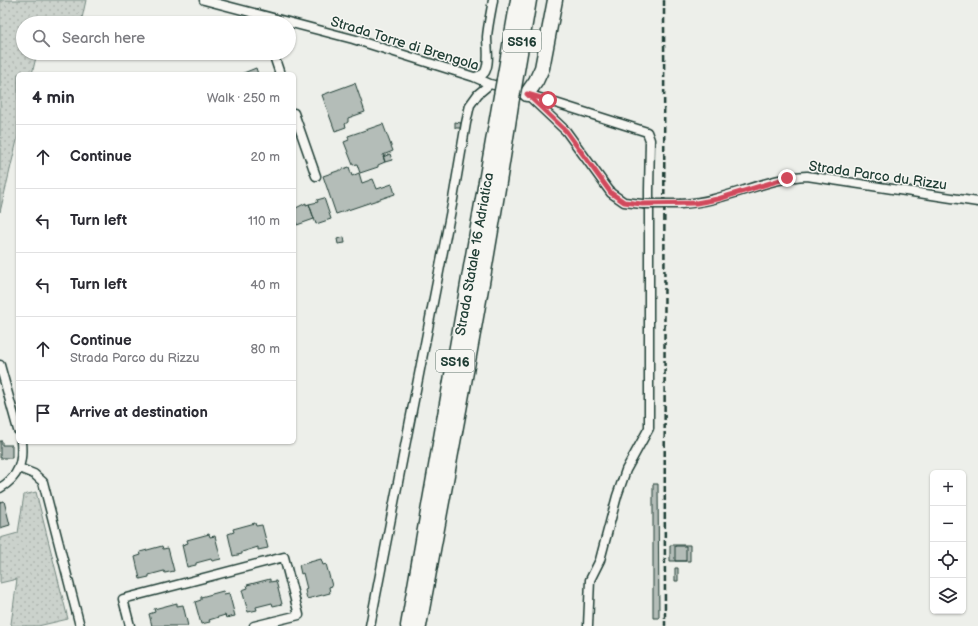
<!DOCTYPE html>
<meta charset="utf-8">
<style>
body{margin:0;font-family:"Balsamiq Sans",sans-serif;background:#f7f7f7;color:#2b2b33}
.controls{position:absolute;right:12px;bottom:12px;display:grid;overflow:hidden;border-radius:6px;box-shadow:0 1px 3px #0004}
.controls button{width:36px;height:36px;display:grid;place-items:center;padding:0;border:0;border-bottom:1px solid #e1e1e2;background:#fff;color:#2b2b33;font:20px sans-serif}
.stop{position:absolute;width:12px;height:12px;margin:-9px;border:3px solid #d1495b;border-radius:50%;background:#fff}
.stop.end{background:#d1495b;border-color:#fff;box-shadow:0 1px 4px #0008}
.list{margin:0;padding:0;list-style:none}
h2{display:flex;justify-content:space-between;align-items:center;height:52px;margin:0;padding:0 16px;font-size:17px}
h2 small{font-size:13px;font-weight:400;color:#7c7c81}
.list li{display:grid;grid-template-columns:26px 1fr auto;gap:12px;align-items:center;box-sizing:border-box;height:64px;padding:0 16px;border-top:1px solid #e1e1e2}
.list b{display:block;font-size:15px;white-space:nowrap}
.list p{margin:0;font-size:13px;white-space:nowrap;color:#7c7c81}
.list em{font-size:13px;font-style:normal;color:#7c7c81}
.icon{flex:none;width:22px;height:22px;fill:none;stroke:currentColor;stroke-width:2;stroke-linecap:round;stroke-linejoin:round}
.map{position:relative;flex:none;width:978px;height:626px;overflow:hidden}
.search{position:absolute;background:#fff;box-shadow:0 1px 3px #0004;left:16px;top:16px;width:280px;height:44px;display:flex;align-items:center;gap:10px;box-sizing:border-box;padding:0 14px;border-radius:22px;color:#7c7c81;font-size:15px}
.panel{position:absolute;background:#fff;box-shadow:0 1px 3px #0004;left:16px;top:72px;width:280px;height:372px;border-radius:6px}
.map>svg:first-child{display:block}
</style>
<div class="map">
<svg width="978" height="626" viewBox="0 0 978 626">
<defs>
<pattern id="grass-dots" width="8" height="8" patternUnits="userSpaceOnUse"><rect width="8" height="8" fill="#cbd2cc"/><path d="M2 2h.1M6 6h.1" fill="none" stroke="#aeb5b0" stroke-width="1.8" stroke-linecap="round"/></pattern>
</defs>
<rect width="100%" height="100%" fill="#edefea"/>
<filter id="ink" filterUnits="userSpaceOnUse"><feTurbulence type="fractalNoise" baseFrequency=".025" numOctaves="2"/><feDisplacementMap in="SourceGraphic" scale="8" xChannelSelector="R" yChannelSelector="G"/><feConvolveMatrix kernelMatrix="1 2 1 2 8 2 1 2 1" color-interpolation-filters="sRGB"/></filter>
<g filter="url(#ink)">
<path fill="url(#grass-dots)" stroke="#758880" d="M0,0H86L81,23H23V53H37L32,74H18V136L0,212Z
M36,492L68,619L38,626H13L11,624L17,579L0,583V538L18,533L24,495Z"/>
<path fill="#b4bdb8" stroke="#1f3d34" d="M256,68L258,74H241Z
M355,83L365,112L348,118V122L345,124L346,127L335,131L322,95Z
M455,122L461,123V128H455Z
M383,124L393,151L383,155L385,162L378,165V167L360,173L357,164L353,165L344,142L349,140L348,136Z
M390,154L392,160L385,162L383,157Z
M349,167L352,176L359,173L362,183L373,179L377,189L392,184L395,194L336,214L323,176Z
M324,198L331,219L316,224L309,204L318,202L317,200Z
M306,203V205L309,204L314,219L297,225L294,215V209Z
M344,237L345,243L338,244L337,239Z
M0,441H2V445H12V458H0Z
M653,484H658L659,618H653Z
M4,501L10,525L0,528V502Z
M255,523L256,526L262,525L268,548L258,550V547L242,552V554L233,556L228,534L234,532L233,529Z
M209,534L210,537L215,536L221,559L212,561L211,559L196,563V565L187,567L182,545L188,543L187,540Z
M670,545H690V561H670Z
M162,546L163,549L168,548L174,571L165,573L164,571L149,575V577L140,579L135,557L141,555L140,552Z
M675,546H686V561H675Z
M321,559L323,565L326,564L332,586L329,587L330,593L307,599L305,590L307,589L303,573L301,574L299,565Z
M675,568H678V581H675Z
M270,579V582L276,581L282,604L273,606L272,603L256,607L257,610L248,612L242,590L248,588L247,585Z
M223,591L224,594L229,593L235,616L226,618L225,615L209,620L210,622L201,624L195,602L201,600V597Z
M177,603V606L183,605L188,626H152L149,614L155,612L154,609Z"/>
<g fill="none" stroke-linecap="round" stroke-linejoin="round">
<g stroke="#1f3d34" stroke-width="11">
<path id="street" d="M204,0L353,39L474,77L490,84L506,88
M273,53L280,74
M474,77C479,76 482,76 485,72C490,62 487,48 487,37C488,25 491,12 493,0
M524,93L647,132L650,140L649,190V428L626,470L617,496L600,560L590,580L588,626
M529,96L566,131L611,193L624,202L642,204
M294,113L316,176
M681,204C726,202 763,178 807,176L978,202
M0,365L18,430
M19,468L34,474L43,482L80,626
M0,488C19,477 23,462 21,442
M130,626L123,599L284,557L299,615L254,626
M370,626L452,205L466,123L470,105L478,94L490,84"/>
</g>
<g stroke="#1f3d34" stroke-width="17">
<path id="highway" d="M504,80L518,0
M515,82L529,0
M527,94L536,81L542,68L555,0
M408,626L501,96
M419,626C451,450 486,275 512,98"/>
</g>
<use href="#street" stroke="#f6f6f2" stroke-width="8"/>
<use href="#highway" stroke="#f6f6f2" stroke-width="14"/>
<path stroke="#1f3d34" stroke-width="2.5" stroke-dasharray="6 3" stroke-linecap="butt" d="M664,0L665,626"/>
<g stroke="#1f3d34" stroke-width="11" stroke-linecap="butt">
<path id="street-bridge" d="M642,204H681"/>
</g>
<g stroke="#1f3d34" stroke-width="17" stroke-linecap="butt">
<path id="highway-bridge" d="M501,96L504,80
M512,98L515,82"/>
</g>
<use href="#street-bridge" stroke="#f6f6f2" stroke-width="8"/>
<use href="#highway-bridge" stroke="#f6f6f2" stroke-width="14"/>
</g>
</g>
<g fill="none" stroke-linecap="round" stroke-linejoin="round" filter="url(#ink)">
<path stroke="#d1495b" stroke-width="5" d="M548,100L527,94L566,131L611,193L624,202L642,204L696,203L718,199L787,178"/>
</g>
<g text-anchor="middle" stroke-width="3" stroke-linejoin="round" paint-order="stroke">
<g fill="#f6f6f2" stroke="#60746d" stroke-width="1">
<rect x="503" y="30" width="38" height="22" rx="3"/>
<rect x="436" y="350" width="38" height="22" rx="3"/>
</g>
<g font-size="13" font-weight="bold" fill="#1f3d34">
<text x="522" y="46">SS16</text>
<text x="455" y="366">SS16</text>
</g>
<g font-size="14" fill="#1f3d34" stroke="#f6f6f2">
<text transform="translate(405 43) rotate(17)" y="5">Strada Torre di Brengola</text>
<text transform="translate(878 175) rotate(8)" y="5">Strada Parco du Rizzu</text>
<text transform="translate(474 254) rotate(-80)" y="5">Strada Statale 16 Adriatica</text>
</g>
</g>
</svg>
<div class="controls">
<button>+</button>
<button>−</button>
<button><svg class="icon" aria-label="locate" viewBox="0 0 24 24"><circle cx="12" cy="12" r="6"/><path d="M12 2v4M12 18v4M2 12h4M18 12h4"/></svg></button>
<button><svg class="icon" aria-label="layers" viewBox="0 0 24 24"><path d="M12 4l9 5-9 5-9-5zM3 14l9 5 9-5"/></svg></button>
</div>
<div class="stop" style="left:548px;top:100px"></div>
<div class="stop end" style="left:787px;top:178px"></div>
<div class="search"><svg class="icon" aria-label="search" viewBox="0 0 24 24"><circle cx="10" cy="10" r="6"/><path d="M15 15l6 6"/></svg>Search here</div>
<section class="panel">
<h2>4 min<small>Walk · 250 m</small></h2>
<ul class="list">
<li><svg class="icon" aria-label="ahead" viewBox="0 0 24 24"><path d="M12 20V5M6 11l6-6 6 6"/></svg><div><b>Continue</b></div><em>20 m</em></li>
<li><svg class="icon" aria-label="left" viewBox="0 0 24 24"><path d="M17 20v-9H6M10 6l-5 5 5 5"/></svg><div><b>Turn left</b></div><em>110 m</em></li>
<li><svg class="icon" aria-label="left" viewBox="0 0 24 24"><path d="M17 20v-9H6M10 6l-5 5 5 5"/></svg><div><b>Turn left</b></div><em>40 m</em></li>
<li><svg class="icon" aria-label="ahead" viewBox="0 0 24 24"><path d="M12 20V5M6 11l6-6 6 6"/></svg><div><b>Continue</b><p>Strada Parco du Rizzu</p></div><em>80 m</em></li>
<li><svg class="icon" aria-label="arrive" viewBox="0 0 24 24"><path d="M6 21V4h12l-3 4 3 4H6"/></svg><div><b>Arrive at destination</b></div></li>
</ul>
</section>
</div>
